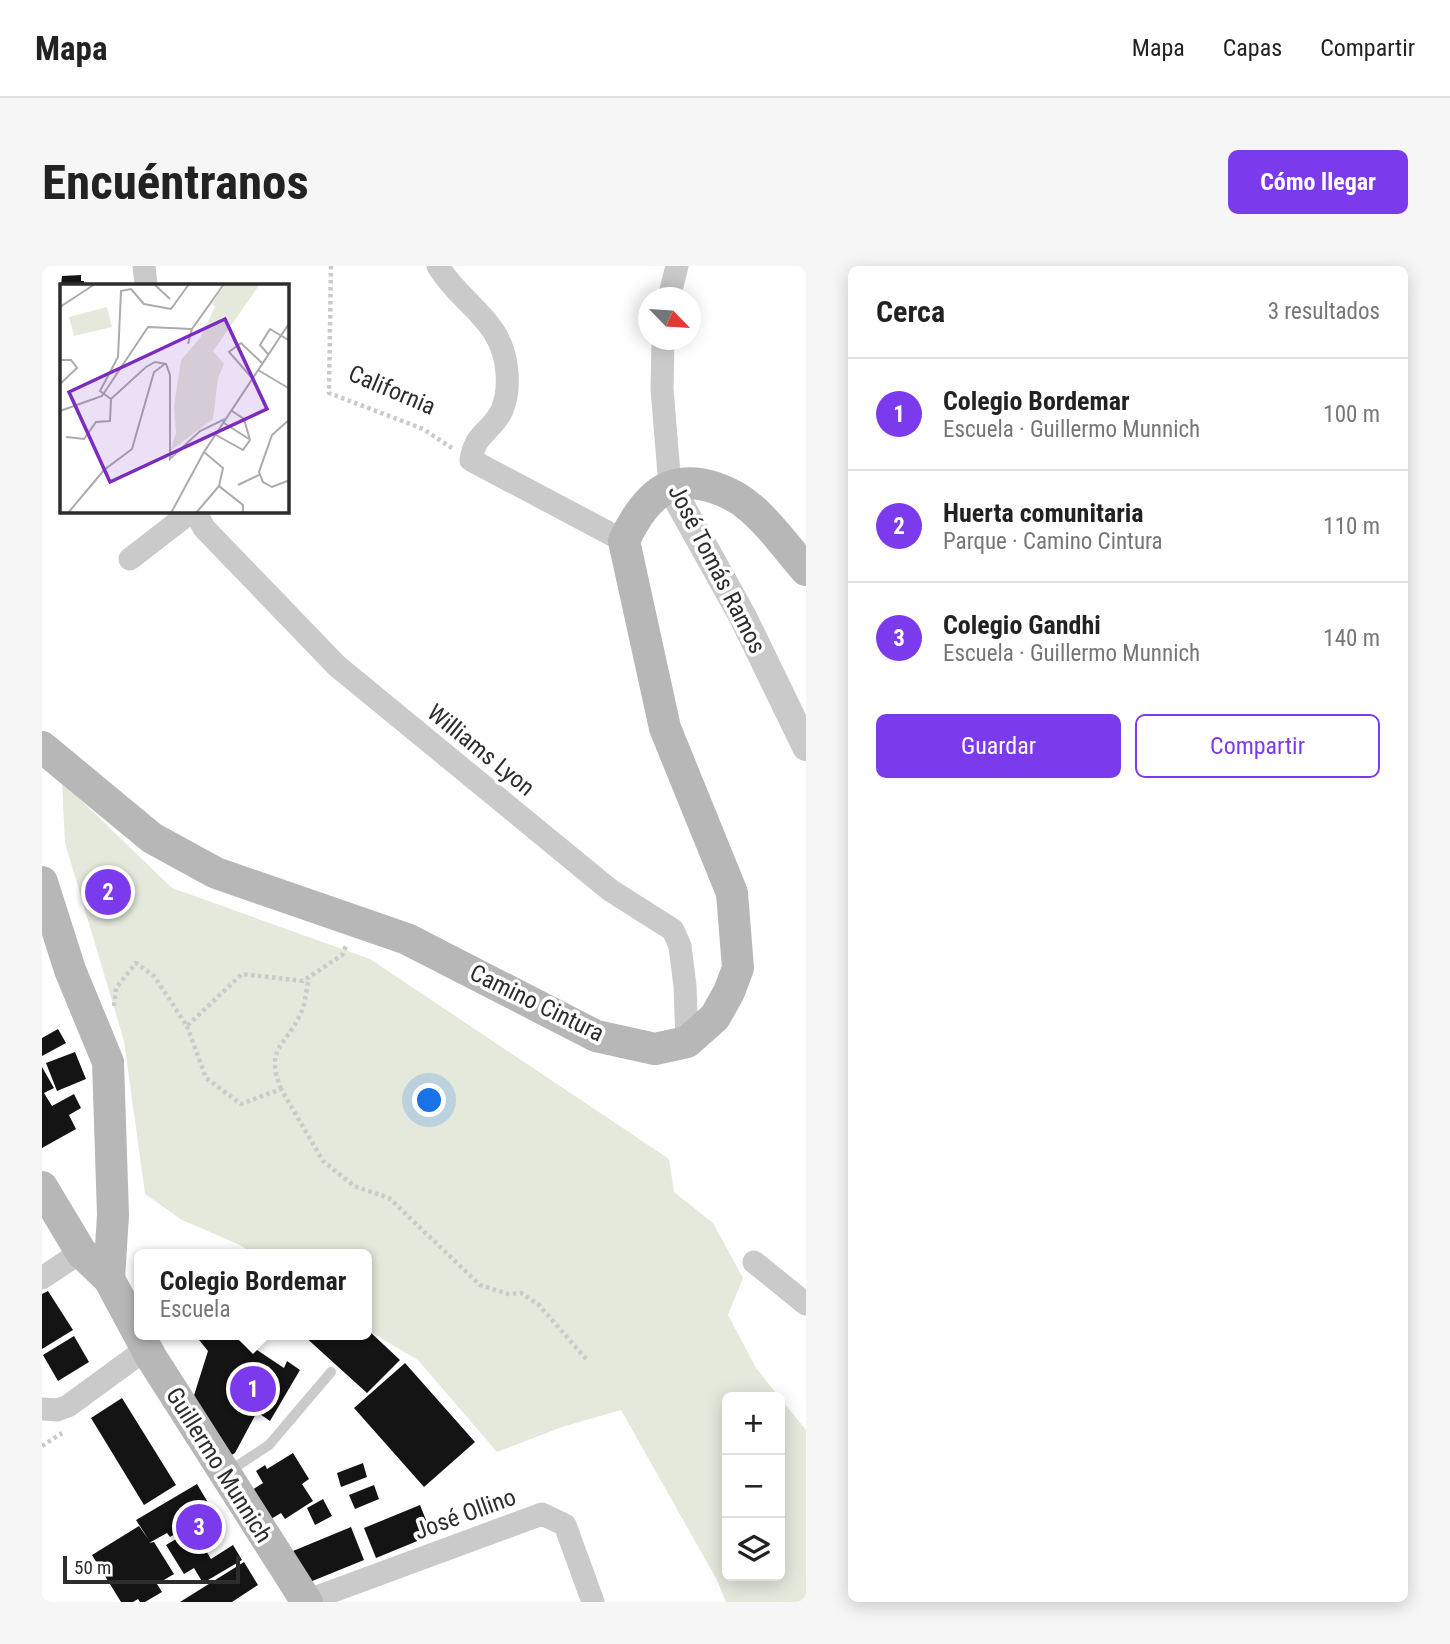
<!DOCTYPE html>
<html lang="es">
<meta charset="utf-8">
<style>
body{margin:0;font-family:"Roboto Condensed",sans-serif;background:#f6f6f6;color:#222}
.controls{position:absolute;right:21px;bottom:21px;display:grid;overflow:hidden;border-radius:10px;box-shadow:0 4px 18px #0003}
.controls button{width:63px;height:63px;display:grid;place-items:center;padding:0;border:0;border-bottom:2px solid #e0e0e0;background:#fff;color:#222;font:35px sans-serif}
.compass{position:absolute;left:596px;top:21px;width:63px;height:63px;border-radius:50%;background:#fff;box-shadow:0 4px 18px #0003;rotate:115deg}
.scale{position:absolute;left:21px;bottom:18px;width:177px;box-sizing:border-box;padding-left:7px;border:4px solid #2d2d2d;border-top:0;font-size:19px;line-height:24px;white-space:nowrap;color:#2d2d2d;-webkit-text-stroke:5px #fff;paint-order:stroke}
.you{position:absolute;left:388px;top:835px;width:24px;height:24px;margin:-18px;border:5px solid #fff;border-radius:50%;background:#1a73e8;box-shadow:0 0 0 10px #1a73e833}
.badge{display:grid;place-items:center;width:46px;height:46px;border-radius:50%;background:#7c3aed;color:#fff;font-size:23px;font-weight:700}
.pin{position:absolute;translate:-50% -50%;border:4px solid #fff;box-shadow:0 2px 7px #0006}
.popup{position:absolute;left:92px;top:983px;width:238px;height:91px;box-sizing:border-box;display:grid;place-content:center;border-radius:10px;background:#fff;filter:drop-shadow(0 2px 5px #0005);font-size:23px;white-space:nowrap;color:#767676}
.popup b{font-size:26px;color:#222}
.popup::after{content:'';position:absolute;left:50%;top:100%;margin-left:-14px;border:14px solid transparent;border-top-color:#fff}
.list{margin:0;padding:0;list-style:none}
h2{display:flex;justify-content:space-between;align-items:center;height:91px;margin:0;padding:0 28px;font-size:30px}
h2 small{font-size:23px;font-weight:400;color:#767676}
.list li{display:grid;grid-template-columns:46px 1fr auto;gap:21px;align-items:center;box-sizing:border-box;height:112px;padding:0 28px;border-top:2px solid #e0e0e0}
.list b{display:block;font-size:26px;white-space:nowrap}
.list p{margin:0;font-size:23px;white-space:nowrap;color:#767676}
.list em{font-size:23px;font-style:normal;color:#767676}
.actions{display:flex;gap:14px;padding:21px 28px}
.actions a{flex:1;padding:16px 0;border:2px solid #7c3aed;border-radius:10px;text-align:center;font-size:24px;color:#7c3aed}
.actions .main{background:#7c3aed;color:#fff}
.icon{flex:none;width:38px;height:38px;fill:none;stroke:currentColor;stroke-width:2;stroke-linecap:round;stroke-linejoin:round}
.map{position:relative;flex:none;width:764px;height:1336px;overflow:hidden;border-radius:10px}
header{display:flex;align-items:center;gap:42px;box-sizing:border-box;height:98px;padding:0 35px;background:#fff;border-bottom:2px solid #e0e0e0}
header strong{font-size:33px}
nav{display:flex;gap:38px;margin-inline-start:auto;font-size:24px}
.intro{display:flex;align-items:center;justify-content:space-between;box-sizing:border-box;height:168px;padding:0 42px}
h1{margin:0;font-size:49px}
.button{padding:18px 32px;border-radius:10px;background:#7c3aed;color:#fff;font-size:24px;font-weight:700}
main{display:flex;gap:42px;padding:0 42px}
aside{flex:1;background:#fff;border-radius:10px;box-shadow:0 4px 18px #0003}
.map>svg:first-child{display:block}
</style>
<header>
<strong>Mapa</strong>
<nav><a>Mapa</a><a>Capas</a><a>Compartir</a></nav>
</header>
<div class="intro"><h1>Encuéntranos</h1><a class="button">Cómo llegar</a></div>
<main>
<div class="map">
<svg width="764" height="1336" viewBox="0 0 764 1336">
<rect width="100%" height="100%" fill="#fff"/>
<path fill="#e4e9dc" d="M20,516L130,622L328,693L627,893L632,926L671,957L701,1012L686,1049L714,1102L737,1131H685V1310H738V1132L764,1164V1336H684L675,1314L579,1144L520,1161L455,1186L376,1094L325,1064V988H211L198,979L140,954L103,928L82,775L23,577Z"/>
<path fill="#141414" d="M39,9V15H42V19H19L20,10Z
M16,763L24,777L0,790V772Z
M33,786L44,813L15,825L4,797Z
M0,801L12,822L2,827L10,840L32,828L39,842L27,849L34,863L0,882Z
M6,1025L31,1064L0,1083V1028Z
M325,1063L358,1094L325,1127L261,1069H325Z
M153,1069H220L212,1082L242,1102L245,1095L258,1104L228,1155L215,1146L193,1187L181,1194L148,1142L166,1085Z
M32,1070L47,1096L16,1115L1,1089Z
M363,1097L433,1176L382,1221L312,1142Z
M80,1132L134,1219L102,1239L49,1152Z
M251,1187L267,1213L260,1218L271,1235L243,1253L239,1247L224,1256L205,1227L221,1217L214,1205L223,1199L225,1203Z
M321,1197L325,1211L299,1221L295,1207Z
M155,1218L171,1245L128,1271L125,1267L107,1277L112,1276L132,1308L115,1318L120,1326L103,1336H98L96,1333L91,1336H79L50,1289L97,1260L107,1274L94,1254Z
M332,1219L337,1233L313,1243L307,1229Z
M281,1233L290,1250L273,1259L265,1242Z
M378,1239L390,1269L334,1292L322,1262Z
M309,1261L322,1294L263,1318L251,1285Z
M151,1263L169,1293L191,1279L200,1294L161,1317L152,1302L142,1308L124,1279Z
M202,1296L216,1319L190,1336H138Z"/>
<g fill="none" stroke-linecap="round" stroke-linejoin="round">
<path stroke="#cacaca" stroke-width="4.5" stroke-dasharray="3.5 3.5" stroke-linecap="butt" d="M289,0L287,127L381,163L410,182
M72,740L74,722L94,697L112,710L145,760L200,708L261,715L300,689L305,678
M145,760L164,812L199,838L239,823L281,895L312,920L347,932L438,1019L466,1028L479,1027L497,1039L545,1094
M239,823C223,782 242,782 258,749C264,738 264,723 267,712
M0,1180L20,1167"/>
<path stroke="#cacaca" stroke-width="10" d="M186,1206L227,1179L289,1106"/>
<path stroke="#cacaca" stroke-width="23" d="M102,0L104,19
M396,0C420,40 462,54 465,107C466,120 465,132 460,144C450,166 433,166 429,194L582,275
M627,32L635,0
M621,74L620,123L628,220
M153,245L162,262L295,400L568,624L631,664L638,680L643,720L645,776
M88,293L150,245
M712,996L764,1038
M0,1012L39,986
M0,1143L15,1144L26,1140L104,1083
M264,1335L500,1248L523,1259L551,1336"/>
<path stroke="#cacaca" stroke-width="28" d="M628,220L701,351L764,481"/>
<path stroke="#b7b7b7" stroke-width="32" d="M0,481L110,572L174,607L365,673L554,770L613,783L645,776L673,751L687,726L696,702L690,627L623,462L582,275C591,255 608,227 630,220C657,211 691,226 710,243C730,260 747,285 764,304
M0,616L28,704L66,796L71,949L67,1013
M0,921L39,986L67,1013L109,1091L265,1336"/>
</g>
<g text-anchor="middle" stroke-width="7" stroke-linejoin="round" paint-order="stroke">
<g font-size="24" fill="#2d2d2d" stroke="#fff">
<text transform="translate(350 124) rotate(23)" y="8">California</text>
<text transform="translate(675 303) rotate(63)" y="8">José Tomás Ramos</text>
<text transform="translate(439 484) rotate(39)" y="8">Williams Lyon</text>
<text transform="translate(495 737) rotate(26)" y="8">Camino Cintura</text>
<text transform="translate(177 1199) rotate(58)" y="8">Guillermo Munnich</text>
<text transform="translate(423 1248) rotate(-20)" y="8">José Ollino</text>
</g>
</g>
<g transform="translate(18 18)">
<rect width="229" height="229" fill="#fff"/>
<path d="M166,0H200L153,67L164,80L158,94L153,135L110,167L116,149L114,122L121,76L140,54L155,23L152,19ZM47,23L52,43L14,52L9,33Z" fill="#e4e9dc"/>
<path fill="none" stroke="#ababab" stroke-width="2" d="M94,0L110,15M129,0L111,25L84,20L71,5L61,7L58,73L40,107L51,115L86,83L95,78L106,80L110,91V175L140,147L165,135M0,23L35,0M128,60L132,45L164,0M208,70L200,61L210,45L230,57M0,76H11L17,84L0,100M198,86L230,105M192,94L169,68L181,59L202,79M0,127L42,112L88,43L132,45M230,135L212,151L199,188L203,198L212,203L230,196M164,139L189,155M156,151L183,166L190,156L184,135L172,127M6,153L24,155L36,138L50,137L51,115M144,168L163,184L159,202L183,221V229M178,201L199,191M8,229L44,186L72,165L94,88L105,80M111,229L144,168L230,38M136,229L159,202"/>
<path fill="#7b2cbf" fill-opacity="0.15" stroke="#7b2cbf" stroke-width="3.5" d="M165,35L207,125L50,198L9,108Z"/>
<rect width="229" height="229" fill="none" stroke="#2d2d2d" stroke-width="3.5"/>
</g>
</svg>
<div class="controls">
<button>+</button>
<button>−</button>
<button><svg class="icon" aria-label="layers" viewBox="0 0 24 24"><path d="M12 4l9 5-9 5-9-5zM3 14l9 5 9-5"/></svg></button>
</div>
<svg class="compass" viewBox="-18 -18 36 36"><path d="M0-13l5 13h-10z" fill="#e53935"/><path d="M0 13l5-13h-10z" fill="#767676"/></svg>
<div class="scale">50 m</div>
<div class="you"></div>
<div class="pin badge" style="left:211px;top:1123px">1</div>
<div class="popup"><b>Colegio Bordemar</b>Escuela</div>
<div class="pin badge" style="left:66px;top:626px">2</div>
<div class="pin badge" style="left:157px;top:1261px">3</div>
</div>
<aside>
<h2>Cerca<small>3 resultados</small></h2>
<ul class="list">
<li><span class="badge">1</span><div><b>Colegio Bordemar</b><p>Escuela · Guillermo Munnich</p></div><em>100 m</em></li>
<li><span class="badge">2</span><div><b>Huerta comunitaria</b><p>Parque · Camino Cintura</p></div><em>110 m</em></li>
<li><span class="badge">3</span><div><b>Colegio Gandhi</b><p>Escuela · Guillermo Munnich</p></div><em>140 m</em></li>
</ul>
<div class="actions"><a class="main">Guardar</a><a>Compartir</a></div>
</aside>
</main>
